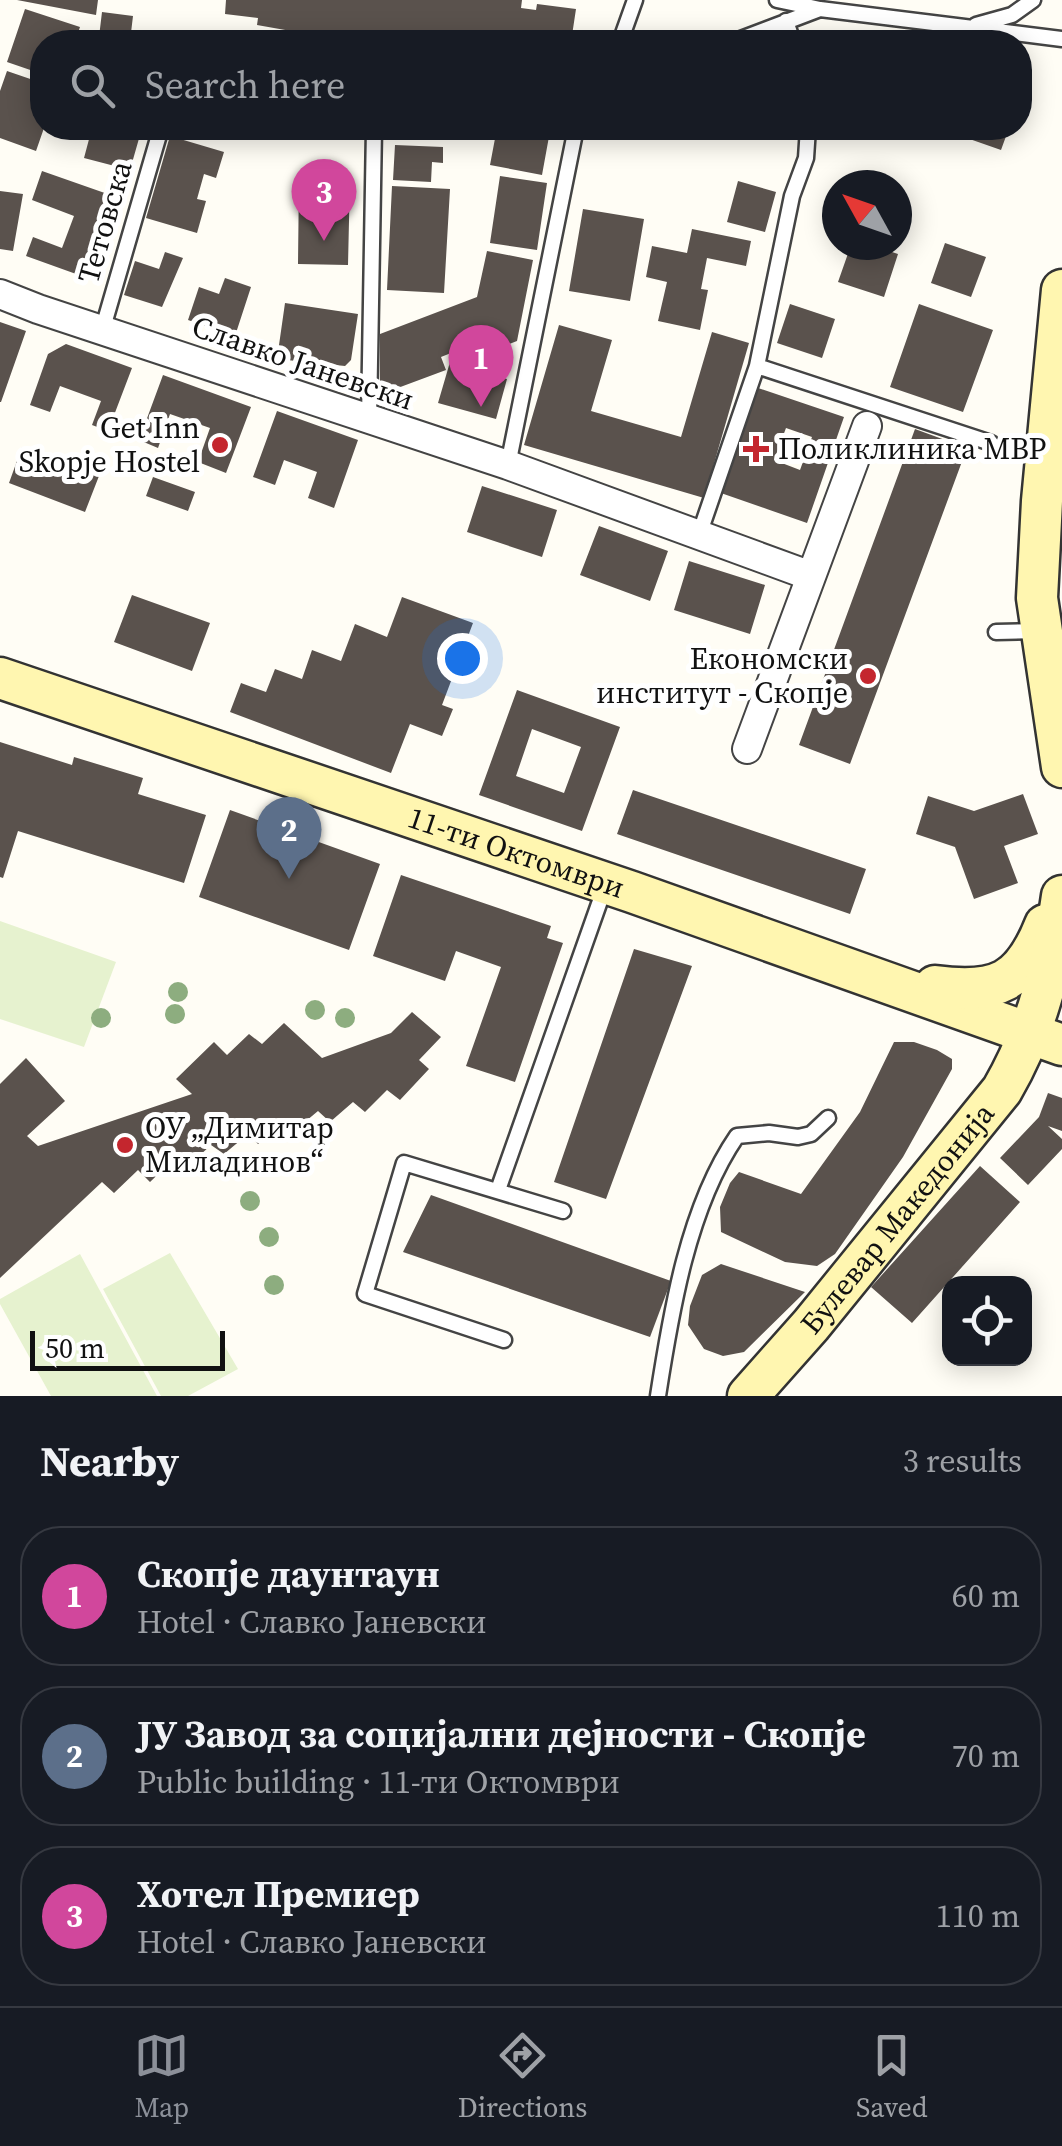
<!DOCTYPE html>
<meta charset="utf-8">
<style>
body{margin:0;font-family:"Source Serif 4",serif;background:#20242c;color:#f1f3f6}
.controls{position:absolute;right:30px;bottom:30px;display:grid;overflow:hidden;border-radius:20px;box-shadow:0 5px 25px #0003}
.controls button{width:90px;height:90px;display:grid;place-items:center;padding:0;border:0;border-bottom:2px solid #363941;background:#171b24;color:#f1f3f6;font:50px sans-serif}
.compass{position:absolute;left:822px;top:170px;width:90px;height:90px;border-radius:50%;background:#171b24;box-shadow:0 5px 25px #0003;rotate:310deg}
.scale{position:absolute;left:30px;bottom:25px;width:195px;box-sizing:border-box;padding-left:10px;border:5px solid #111;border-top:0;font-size:28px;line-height:35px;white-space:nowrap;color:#111;-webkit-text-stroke:8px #fff;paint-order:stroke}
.you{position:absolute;left:462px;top:658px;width:35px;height:35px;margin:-25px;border:8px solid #fff;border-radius:50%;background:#1a73e8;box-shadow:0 0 0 15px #1a73e833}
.badge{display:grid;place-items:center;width:65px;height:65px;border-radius:50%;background:#8c9099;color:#fff;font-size:32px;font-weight:700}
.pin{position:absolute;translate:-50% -82px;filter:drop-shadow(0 2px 5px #0008)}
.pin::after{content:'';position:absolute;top:52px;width:35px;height:30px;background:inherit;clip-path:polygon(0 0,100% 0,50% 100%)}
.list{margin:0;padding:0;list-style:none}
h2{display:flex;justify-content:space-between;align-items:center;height:130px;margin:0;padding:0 40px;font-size:42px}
h2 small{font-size:32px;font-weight:400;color:#9ea1a6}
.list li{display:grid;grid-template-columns:65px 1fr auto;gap:30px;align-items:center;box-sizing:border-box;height:140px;margin:0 20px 20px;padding:0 20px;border:2px solid #363941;border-radius:40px}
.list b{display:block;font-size:38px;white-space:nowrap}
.list p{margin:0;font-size:32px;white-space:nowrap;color:#9ea1a6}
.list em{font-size:32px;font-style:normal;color:#9ea1a6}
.icon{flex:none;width:55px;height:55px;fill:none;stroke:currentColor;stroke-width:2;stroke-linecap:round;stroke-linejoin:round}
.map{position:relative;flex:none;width:1062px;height:1396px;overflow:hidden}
.search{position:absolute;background:#171b24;box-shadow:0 5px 25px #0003;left:30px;right:30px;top:30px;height:110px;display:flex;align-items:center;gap:25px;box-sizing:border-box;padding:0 35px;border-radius:40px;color:#9ea1a6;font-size:38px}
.sheet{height:610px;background:#171b24}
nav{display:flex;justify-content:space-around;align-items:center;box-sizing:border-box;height:140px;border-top:2px solid #363941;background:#171b24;font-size:28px;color:#9ea1a6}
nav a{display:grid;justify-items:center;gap:5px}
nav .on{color:#8c9099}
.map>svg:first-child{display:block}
</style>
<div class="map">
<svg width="1062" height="1396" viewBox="0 0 1062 1396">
<rect width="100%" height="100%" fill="#fffdf5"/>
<path fill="#e6f2cf" d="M0,921L116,962L84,1047L0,1019Z
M170,1253L238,1369L188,1396H161L103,1289Z
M80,1254L157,1396H51L0,1304V1299Z"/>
<path fill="#5a524d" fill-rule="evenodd" d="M17,0H98L96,15Z
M226,0H522L521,8L536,10L537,4L576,9L571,42H362L363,35L337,32L336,39L257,25L258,18L225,14Z
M25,9L80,27L75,42H42V74L7,62Z
M102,12L133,16L130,41L99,37Z
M7,71L42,83L44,128L36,151L0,138V91Z
M92,128H142L130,170L84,158Z
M497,128L550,131L542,175L490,165Z
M964,128H1009L1001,150L961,136Z
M170,136L224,152L216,178L204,174L197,199L206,201L197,233L146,218Z
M395,145L443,147V163L432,162L431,182L393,180Z
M42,171L119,198L90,279L26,256L33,237L62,248L74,216L32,200Z
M500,176L547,183L537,250L490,243Z
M299,177H350L348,265L298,264Z
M738,181L776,192L765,232L727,222Z
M392,186L450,189L444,293L387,290Z
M0,191L23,194L13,251L0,249Z
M583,209L644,219L630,301L569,291Z
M692,229L751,241L746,266L707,258L701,289L708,290L700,330L658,321L667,282L646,277L652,246L687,253Z
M945,243L986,257L971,297L931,283Z
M851,245H871L898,254L884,297L838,282Z
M487,251L533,260L517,341L465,361L461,349L441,357L446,370L395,389L380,381V334L477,297Z
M165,252L183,258L162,307L124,295L135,261L159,269Z
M225,278L251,287L235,336L188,320L199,287L219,294Z
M285,303L358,314L351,360L345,366L277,359Z
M790,304L835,319L822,358L777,343Z
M919,304L993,330L963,412L890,387Z
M0,322L26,331L1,402H0Z
M559,325L612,340L591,411L681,437L712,332L749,343L704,498L524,445Z
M66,344L132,368L108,431L92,425L101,401L60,386L50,412L30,405L48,354Z
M450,362L507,379L496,419L438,403Z
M163,375L251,407L226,473L198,462L210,428L170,414L158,448L139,440Z
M755,387L844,417L807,523L718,492ZM786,428L812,437L800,470L774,460Z
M277,411L358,440L334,508L308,498L317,472L284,460L275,485L253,477Z
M915,429L967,448L850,764L799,745Z
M22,447L99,476L85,512L9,483Z
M153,477L195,492L188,511L146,496Z
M482,486L557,510L542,557L467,532Z
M599,526L668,551L650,601L580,575Z
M689,561L765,585L750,634L674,610Z
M132,595L210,623L192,671L114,642Z
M402,597L473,623L442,705L453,709L442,736L410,724L391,773L230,712L241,683L266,692L275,669L302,679L312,650L341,661L355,624L387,637Z
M517,690L620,727L582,831L479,795ZM532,729L581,747L564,793L516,776Z
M0,742L72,765L74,757L143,778L138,794L206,815L184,883L18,831L3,878L0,877Z
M633,790L866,869L850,914L617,834Z
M1023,794L1038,834L1004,846L1018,883L974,899L955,847L916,834L928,796L974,811Z
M230,810L380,864L349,950L199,897Z
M401,875L551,926L547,938L563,943L515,1082L466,1066L501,967L456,951L445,981L373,956Z
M634,949L692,966L606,1199L554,1182Z
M412,1012L441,1037L419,1060L429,1069L400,1100L387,1090L365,1112L353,1102L330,1122L318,1111L294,1131L283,1122L258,1144L248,1134L224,1154L211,1145L186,1168L177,1156L150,1182L138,1170L114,1193L102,1182L0,1278V1084L26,1058L65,1101L27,1136L38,1146L192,1094L176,1079L214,1042L227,1055L249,1034L262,1044L284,1023L322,1058L391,1033Z
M894,1042H914L937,1050L952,1059V1069L903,1157L835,1254L817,1266L785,1262L721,1232L720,1207L730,1183L739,1172L801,1194L860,1112Z
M1048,1093L1062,1098V1131L1048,1126L1062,1139V1149L1028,1185L1000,1158L1039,1117Z
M980,1166L1020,1202L912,1323L871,1287Z
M431,1195L671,1281L650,1337L403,1252Z
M721,1264L805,1292L744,1352L723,1356L704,1349L688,1325L690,1306L702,1275Z"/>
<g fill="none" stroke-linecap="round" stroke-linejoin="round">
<g stroke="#444" stroke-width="19">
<path id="lane" d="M777,0L820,9L1062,39
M786,21L793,42
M976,25L1012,15L1033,0
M620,42L635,0
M733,42L820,9
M808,128L806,158L792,196L757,366L991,443
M102,331L161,128
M369,419L374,128
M508,465L576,128
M699,535L757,366
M996,632L1040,631
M498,1190L606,884
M504,1340L365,1294L404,1163L563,1211
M658,1396C671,1312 688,1207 737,1136L769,1133L798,1137L811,1134L828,1118"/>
</g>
<g stroke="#444" stroke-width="32">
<path id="street" d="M0,294L38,309L508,465L811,576
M747,749L867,426"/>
</g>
<g stroke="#333" stroke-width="45">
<g id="secondary">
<path d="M1062,290L1042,501L1037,598L1062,767"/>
<path id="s1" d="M0,678L632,892L1062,1045"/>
<path d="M935,986C997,994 1022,983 1045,925"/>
<path id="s2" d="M748,1396L811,1325L1002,1090C1037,1030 1053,964 1062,896"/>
</g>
</g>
<use href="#lane" stroke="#fff" stroke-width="14"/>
<use href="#street" stroke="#fff" stroke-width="28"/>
<use href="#secondary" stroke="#fff6b0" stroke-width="40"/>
</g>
<g fill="#8dad7f">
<circle cx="178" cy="992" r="10"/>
<circle cx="315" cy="1010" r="10"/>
<circle cx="175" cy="1014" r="10"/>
<circle cx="101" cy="1018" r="10"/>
<circle cx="345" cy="1018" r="10"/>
<circle cx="250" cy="1201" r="10"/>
<circle cx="269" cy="1237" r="10"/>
<circle cx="274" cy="1285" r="10"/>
</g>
<g fill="#c4262e" stroke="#fff" stroke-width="4">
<circle cx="220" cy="445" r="10"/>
<path d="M751 434h10v10h10v10h-10v10h-10v-10h-10v-10h10z"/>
<circle cx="868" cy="676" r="10"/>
<circle cx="125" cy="1145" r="10"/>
</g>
<g text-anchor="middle" stroke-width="10" stroke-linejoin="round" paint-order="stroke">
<g font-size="30" fill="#111" stroke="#fff">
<text transform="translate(105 222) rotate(-74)" y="10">Тетовска</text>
<text transform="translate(303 363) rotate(19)" y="10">Славко Јаневски</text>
<text dy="10" stroke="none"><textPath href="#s1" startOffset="545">11-ти Октомври</textPath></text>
<text dy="10" stroke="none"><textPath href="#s2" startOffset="232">Булевар Македонија</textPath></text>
</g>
<g font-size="30" fill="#111" stroke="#fff" text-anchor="end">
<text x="200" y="438">Get Inn<tspan x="200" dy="34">Skopje Hostel</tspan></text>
<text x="778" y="459" text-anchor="start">Поликлиника МВР</text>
<text x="848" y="669">Економски<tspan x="848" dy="34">институт - Скопје</tspan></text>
<text x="145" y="1138" text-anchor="start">ОУ „Димитар<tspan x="145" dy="34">Миладинов“</tspan></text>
</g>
</g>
</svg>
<div class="controls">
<button><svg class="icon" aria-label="locate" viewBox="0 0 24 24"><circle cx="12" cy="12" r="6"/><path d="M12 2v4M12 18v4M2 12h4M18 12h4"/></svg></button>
</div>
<svg class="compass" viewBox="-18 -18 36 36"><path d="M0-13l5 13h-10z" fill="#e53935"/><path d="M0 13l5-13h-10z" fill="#9ea1a6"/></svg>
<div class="scale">50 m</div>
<div class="you"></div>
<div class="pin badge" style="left:481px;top:407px;background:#d1479c">1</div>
<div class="pin badge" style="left:289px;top:879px;background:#5c6f8a">2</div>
<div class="pin badge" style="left:324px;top:241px;background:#d1479c">3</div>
<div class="search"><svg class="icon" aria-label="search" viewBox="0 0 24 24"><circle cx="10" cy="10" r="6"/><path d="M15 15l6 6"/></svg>Search here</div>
</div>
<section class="sheet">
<h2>Nearby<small>3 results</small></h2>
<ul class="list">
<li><span class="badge" style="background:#d1479c">1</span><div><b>Скопје даунтаун</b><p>Hotel · Славко Јаневски</p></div><em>60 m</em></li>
<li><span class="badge" style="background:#5c6f8a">2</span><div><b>ЈУ Завод за социјални дејности - Скопје</b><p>Public building · 11-ти Октомври</p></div><em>70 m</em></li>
<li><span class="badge" style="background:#d1479c">3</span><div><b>Хотел Премиер</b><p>Hotel · Славко Јаневски</p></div><em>110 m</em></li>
</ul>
</section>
<nav>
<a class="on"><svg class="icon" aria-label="map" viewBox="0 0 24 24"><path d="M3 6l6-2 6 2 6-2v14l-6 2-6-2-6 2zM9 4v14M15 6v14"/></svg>Map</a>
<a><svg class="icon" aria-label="directions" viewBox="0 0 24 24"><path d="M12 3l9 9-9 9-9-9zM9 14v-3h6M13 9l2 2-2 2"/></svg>Directions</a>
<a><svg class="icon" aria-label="saved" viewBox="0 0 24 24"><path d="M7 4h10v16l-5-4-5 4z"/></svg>Saved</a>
</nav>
